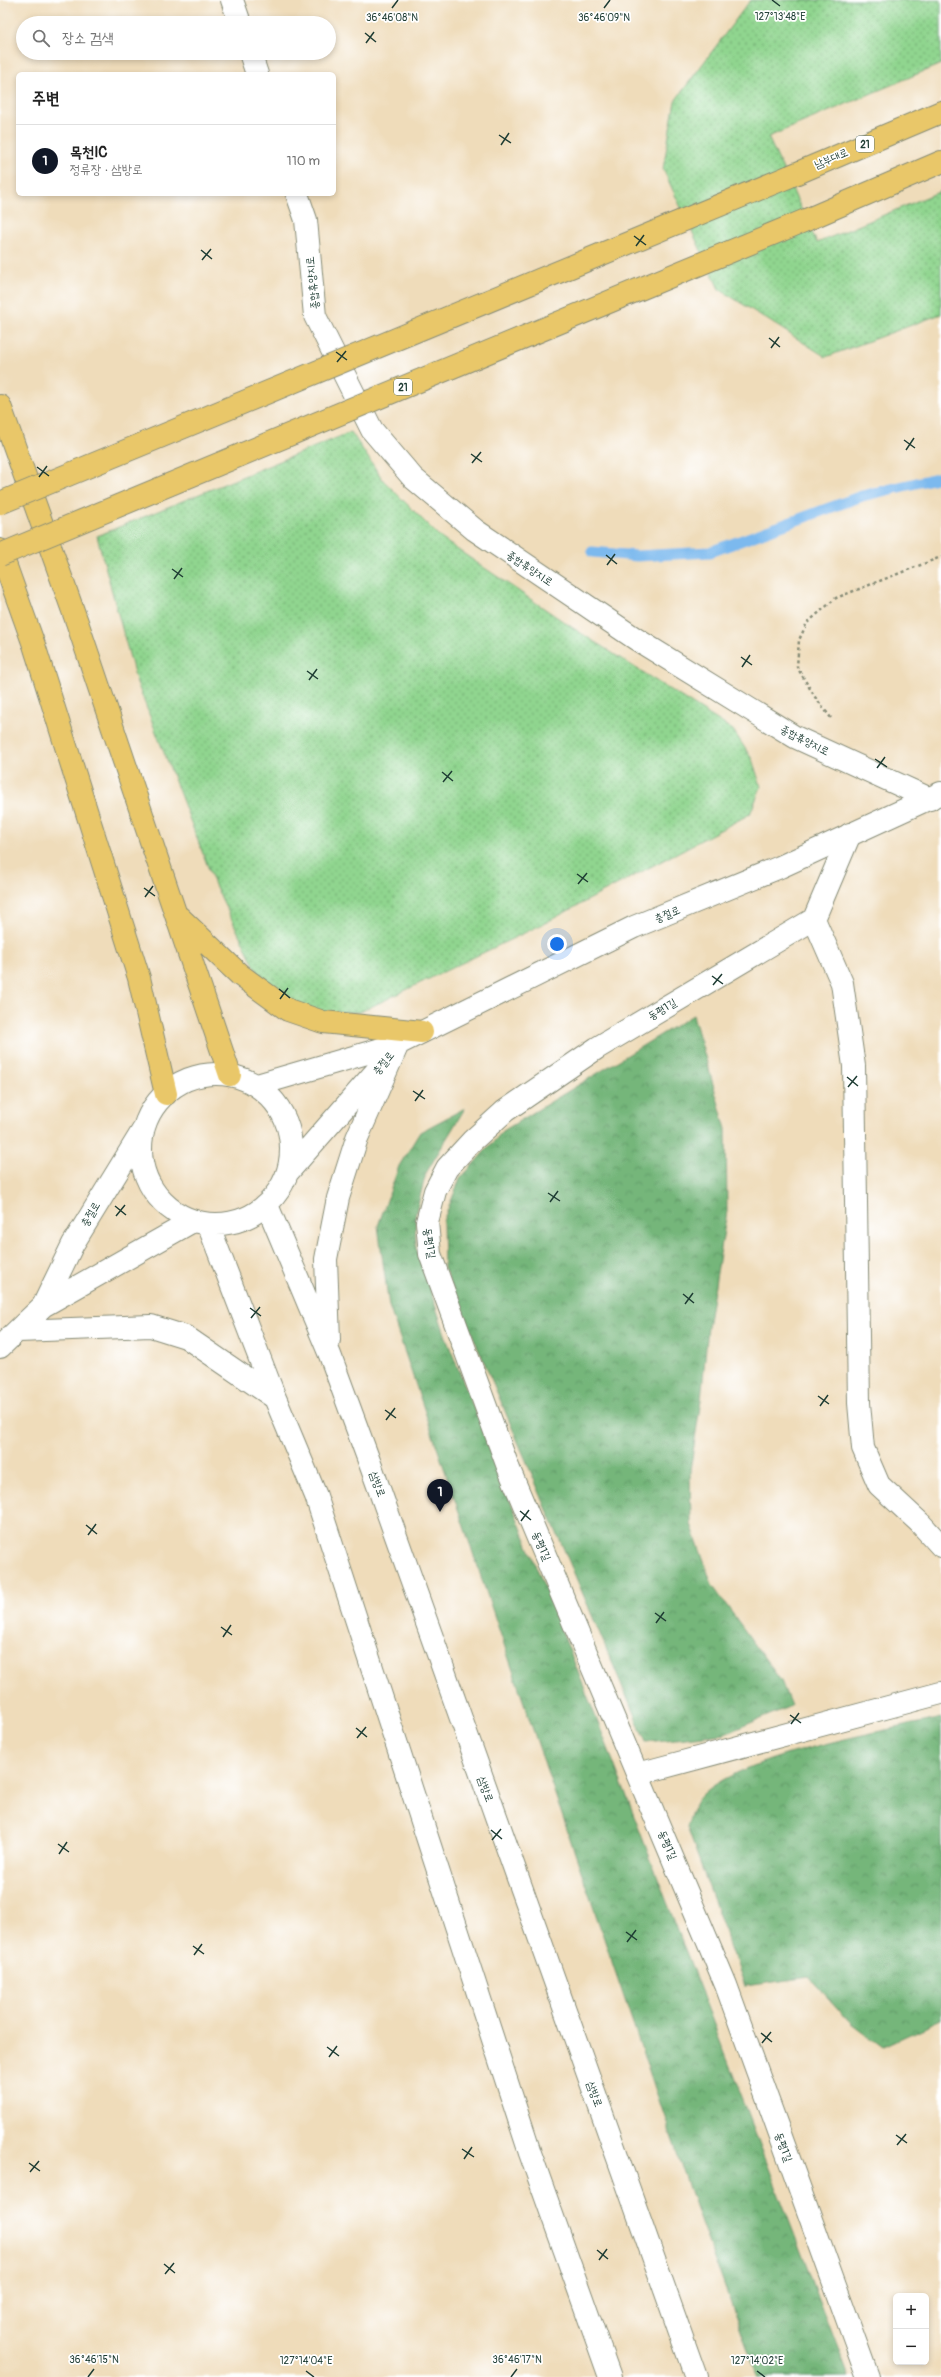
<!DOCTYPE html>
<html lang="ko">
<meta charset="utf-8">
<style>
body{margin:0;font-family:Pangolin,"Poor Story",sans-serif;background:#f6f6f6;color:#222}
.controls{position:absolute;right:12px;bottom:12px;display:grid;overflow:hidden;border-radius:6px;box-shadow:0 2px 6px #0003}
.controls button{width:36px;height:36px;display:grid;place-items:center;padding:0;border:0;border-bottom:1px solid #e0e0e0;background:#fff;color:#222;font:20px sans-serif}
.you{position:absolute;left:557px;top:944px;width:14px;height:14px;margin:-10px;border:3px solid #fff;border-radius:50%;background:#1a73e8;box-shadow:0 0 0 6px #1a73e833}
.badge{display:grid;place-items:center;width:26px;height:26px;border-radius:50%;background:#111827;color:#fff;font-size:13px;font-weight:700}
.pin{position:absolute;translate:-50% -33px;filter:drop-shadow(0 1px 2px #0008)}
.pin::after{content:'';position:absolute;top:21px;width:14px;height:12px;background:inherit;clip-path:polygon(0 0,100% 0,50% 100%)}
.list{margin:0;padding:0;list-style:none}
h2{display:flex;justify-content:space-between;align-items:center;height:52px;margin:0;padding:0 16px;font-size:17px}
h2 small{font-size:13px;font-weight:400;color:#767676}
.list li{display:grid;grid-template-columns:26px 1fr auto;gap:12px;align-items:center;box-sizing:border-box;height:72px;padding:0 16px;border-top:1px solid #e0e0e0}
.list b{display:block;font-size:15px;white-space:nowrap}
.list p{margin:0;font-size:13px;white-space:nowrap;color:#767676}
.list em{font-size:13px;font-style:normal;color:#767676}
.icon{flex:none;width:22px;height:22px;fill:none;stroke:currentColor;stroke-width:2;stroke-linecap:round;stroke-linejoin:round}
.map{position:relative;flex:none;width:941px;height:2377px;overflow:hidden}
.search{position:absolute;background:#fff;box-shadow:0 2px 6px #0003;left:16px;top:16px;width:320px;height:44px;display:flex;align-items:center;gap:10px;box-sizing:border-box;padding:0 14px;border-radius:22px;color:#767676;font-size:15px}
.panel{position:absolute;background:#fff;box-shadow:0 2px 6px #0003;left:16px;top:72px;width:320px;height:124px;border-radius:6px}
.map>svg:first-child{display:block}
</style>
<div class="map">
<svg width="941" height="2377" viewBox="0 0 941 2377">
<defs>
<pattern id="grass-dots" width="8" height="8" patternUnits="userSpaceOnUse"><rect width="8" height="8" fill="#90d58f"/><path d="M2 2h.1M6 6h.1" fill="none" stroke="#75ae76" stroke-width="1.8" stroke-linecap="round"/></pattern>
<pattern id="forest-crowns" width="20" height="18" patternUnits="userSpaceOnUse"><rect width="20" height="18" fill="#74b67a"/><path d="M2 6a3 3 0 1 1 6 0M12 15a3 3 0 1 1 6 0" fill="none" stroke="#5f9565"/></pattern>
</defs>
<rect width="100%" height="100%" fill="#fff"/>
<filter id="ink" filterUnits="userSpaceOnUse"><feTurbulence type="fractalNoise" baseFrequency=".025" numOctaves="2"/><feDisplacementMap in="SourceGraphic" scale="8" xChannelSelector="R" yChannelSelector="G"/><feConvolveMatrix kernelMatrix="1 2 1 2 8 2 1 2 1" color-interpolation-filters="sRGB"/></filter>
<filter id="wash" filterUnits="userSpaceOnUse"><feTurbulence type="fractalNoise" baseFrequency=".012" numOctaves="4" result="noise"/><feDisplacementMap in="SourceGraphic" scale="16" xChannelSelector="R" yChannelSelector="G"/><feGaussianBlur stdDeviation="0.9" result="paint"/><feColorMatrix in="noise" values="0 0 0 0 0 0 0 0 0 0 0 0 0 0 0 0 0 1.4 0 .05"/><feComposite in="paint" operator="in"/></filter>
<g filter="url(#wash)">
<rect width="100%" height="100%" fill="#efdcba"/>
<path fill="url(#grass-dots)" stroke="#588962" d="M752,0H941V64L768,137L817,243L941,191V314L826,357L719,289L663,169L675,101L749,2Z
M351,432L383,480L442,539L573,628L733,730L752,759L761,787L750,814L545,923L360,1012L316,1013L286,1000L258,973L215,885L136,680L97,536Z"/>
<path fill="url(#forest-crowns)" stroke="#4a7a57" d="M693,1015L726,1129L727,1212L708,1327L701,1400L690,1471L691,1524L712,1585L781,1681L791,1706L724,1734L646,1742L444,1268L443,1221L460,1179L503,1131Z
M465,1108L426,1173L415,1216L416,1249L448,1343L606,1743L849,2377H758L696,2209L389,1306L378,1226L399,1166L420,1132Z
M941,1718V2020L883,2047L851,2023L809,1977L745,1986L687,1827C690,1819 692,1808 697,1801C728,1757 886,1731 941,1718Z"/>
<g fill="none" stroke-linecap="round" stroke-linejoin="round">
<path stroke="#7bb9ee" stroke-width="11" d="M592,552L637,556L710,552L862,496L941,477"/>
</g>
</g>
<g filter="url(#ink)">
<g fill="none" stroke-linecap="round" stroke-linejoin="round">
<g stroke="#878c77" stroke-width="24">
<path id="minor" d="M232,0L240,23
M250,53L257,74
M297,194L306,220L315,316L372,430L413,478L475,530L636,639L795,737L930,799
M850,834L814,919L597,1048L505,1111L472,1141L447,1168L435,1191L427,1222L430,1254L508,1467L726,1985L868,2377
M814,919L842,983L854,1066L859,1403L863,1448L879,1485L920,1523L941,1546
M638,1774L941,1693"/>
</g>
<g stroke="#878c77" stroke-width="24">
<path id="tertiary" d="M141 1149a75 75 0 1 1 150 0a75 75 0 1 1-150 0Z
M257,1085L398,1044L634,927L780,867L941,793
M288,1172L379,1068
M267,1205L330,1355L372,1469L696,2377
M208,1224L275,1398L316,1496L530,2153L610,2377
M43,1306L73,1244L143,1130
M18,1331L151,1326L186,1337L275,1398
M329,1340L326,1259L338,1198L357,1138L398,1044
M0,1347L43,1306L193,1221"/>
</g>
<g stroke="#878c77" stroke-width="24">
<path id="trunk" d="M788,177L941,112
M806,220L941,162"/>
</g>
<g stroke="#878c77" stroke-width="24">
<path id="motorway" d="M0,406L77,622L230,1075
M0,550L34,645L139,978L166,1094
M179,917L240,975L288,1010L323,1022L422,1032"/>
</g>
<path stroke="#878c77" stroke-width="2.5" stroke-dasharray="3 3" stroke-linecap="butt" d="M831,718L815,697L797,667L799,640L807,623L836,598L941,557"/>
<use href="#minor" stroke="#fff" stroke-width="22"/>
<use href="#tertiary" stroke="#fff" stroke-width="22"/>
<use href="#trunk" stroke="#e9c769" stroke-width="22"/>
<use href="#motorway" stroke="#e9c769" stroke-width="22"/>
<g stroke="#878c77" stroke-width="24" stroke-linecap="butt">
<path id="trunk-bridge" d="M0,503L788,177
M0,555L806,220"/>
</g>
<use href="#trunk-bridge" stroke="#e9c769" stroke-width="22"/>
</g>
</g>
<path fill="none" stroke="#1f3d34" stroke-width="1.5" d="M772,0L780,6M392,8L398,0M604,8L610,0M365,33L376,42M366,43L374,32M499,135L511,143M501,145L509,133M634,236L646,245M636,246L644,235M201,250L212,259M202,260L211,249M769,338L780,347M771,348L779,337M336,352L347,360M337,362L346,351M904,440L915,448M906,450L914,438M471,454L482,462M472,463L481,452M37,467L49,476M39,477L47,466M606,555L617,564M607,565L615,554M172,569L183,577M174,579L182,568M741,657L752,665M742,667L750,655M307,671L318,679M309,680L317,669M875,759L887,767M877,768L885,757M442,772L453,781M443,782L452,771M577,874L588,882M578,884L587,873M144,888L155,896M145,897L153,886M712,976L723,984M713,985L722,974M279,989L290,998M280,999L288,988M847,1077L858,1086M848,1087L857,1076M413,1091L425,1099M415,1101L423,1090M548,1193L560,1201M550,1202L558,1191M115,1206L126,1215M116,1216L125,1205M683,1294L694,1303M685,1304L693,1293M250,1308L261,1316M251,1318L260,1307M818,1396L829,1404M820,1406L828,1395M385,1410L396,1418M386,1420L395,1408M520,1511L531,1520M521,1521L529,1510M86,1525L97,1534M88,1535L96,1524M655,1613L666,1621M656,1623L664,1612M221,1627L232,1635M223,1637L231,1625M790,1715L801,1723M791,1724L799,1713M356,1728L367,1737M357,1738L366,1727M491,1830L502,1839M492,1840L501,1829M58,1844L69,1852M59,1854L67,1842M626,1932L637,1940M627,1942L636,1930M193,1946L204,1954M194,1955L202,1944M761,2033L772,2042M762,2043L771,2032M327,2047L339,2056M329,2057L337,2046M896,2135L907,2143M897,2145L906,2134M462,2149L474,2157M464,2159L472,2147M29,2163L40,2171M30,2172L39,2161M597,2250L608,2259M599,2260L607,2249M164,2264L175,2273M165,2274L174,2263M306,2371L314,2377M757,2371L765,2377M88,2377L94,2369M511,2377L517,2369"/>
<g text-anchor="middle" stroke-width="3.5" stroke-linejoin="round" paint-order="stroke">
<g fill="#fff" stroke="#627771" stroke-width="1">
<rect x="856" y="136" width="18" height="16" rx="3"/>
<rect x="394" y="379" width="18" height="16" rx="3"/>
</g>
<g font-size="10" font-weight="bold" fill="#1f3d34">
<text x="865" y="148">21</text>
<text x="403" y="391">21</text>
</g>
<g font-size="11" fill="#1f3d34" stroke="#fff">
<text transform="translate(831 158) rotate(-23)" y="4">남부대로</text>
<text transform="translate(312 283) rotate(-96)" y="4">종합휴양지로</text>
<text transform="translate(530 568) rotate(34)" y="4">종합휴양지로</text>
<text transform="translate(805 740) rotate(27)" y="4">종합휴양지로</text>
<text transform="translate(667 914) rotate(-23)" y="4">충절로</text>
<text transform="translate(662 1009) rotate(-31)" y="4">동평1길</text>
<text transform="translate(383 1063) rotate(-51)" y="4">충절로</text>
<text transform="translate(90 1214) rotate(-60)" y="4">충절로</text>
<text transform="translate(430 1243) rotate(81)" y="4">동평1길</text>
<text transform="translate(378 1484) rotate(70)" y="4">삼방로</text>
<text transform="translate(542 1546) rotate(67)" y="4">동평1길</text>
<text transform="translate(486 1789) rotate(70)" y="4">삼방로</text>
<text transform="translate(668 1845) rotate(67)" y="4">동평1길</text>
<text transform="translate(595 2094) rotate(70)" y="4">삼방로</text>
<text transform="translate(784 2147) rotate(70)" y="4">동평1길</text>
</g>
</g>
<g font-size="10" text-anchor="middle" fill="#1f3d34" stroke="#fff" stroke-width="3.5" stroke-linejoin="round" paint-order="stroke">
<text x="780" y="20">127°13'48"E</text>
<text x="392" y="21">36°46'08"N</text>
<text x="604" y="21">36°46'09"N</text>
<text x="94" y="2363">36°46'15"N</text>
<text x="517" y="2363">36°46'17"N</text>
<text x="306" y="2364">127°14'04"E</text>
<text x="757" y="2364">127°14'02"E</text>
</g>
</svg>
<div class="controls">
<button>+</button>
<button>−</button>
</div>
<div class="you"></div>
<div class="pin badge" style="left:440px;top:1512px">1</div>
<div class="search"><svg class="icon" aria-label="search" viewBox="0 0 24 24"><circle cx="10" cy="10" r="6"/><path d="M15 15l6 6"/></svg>장소 검색</div>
<section class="panel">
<h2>주변<small></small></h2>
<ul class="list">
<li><span class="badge">1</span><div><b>목천IC</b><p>정류장 · 삼방로</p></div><em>110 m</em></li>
</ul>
</section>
</div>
